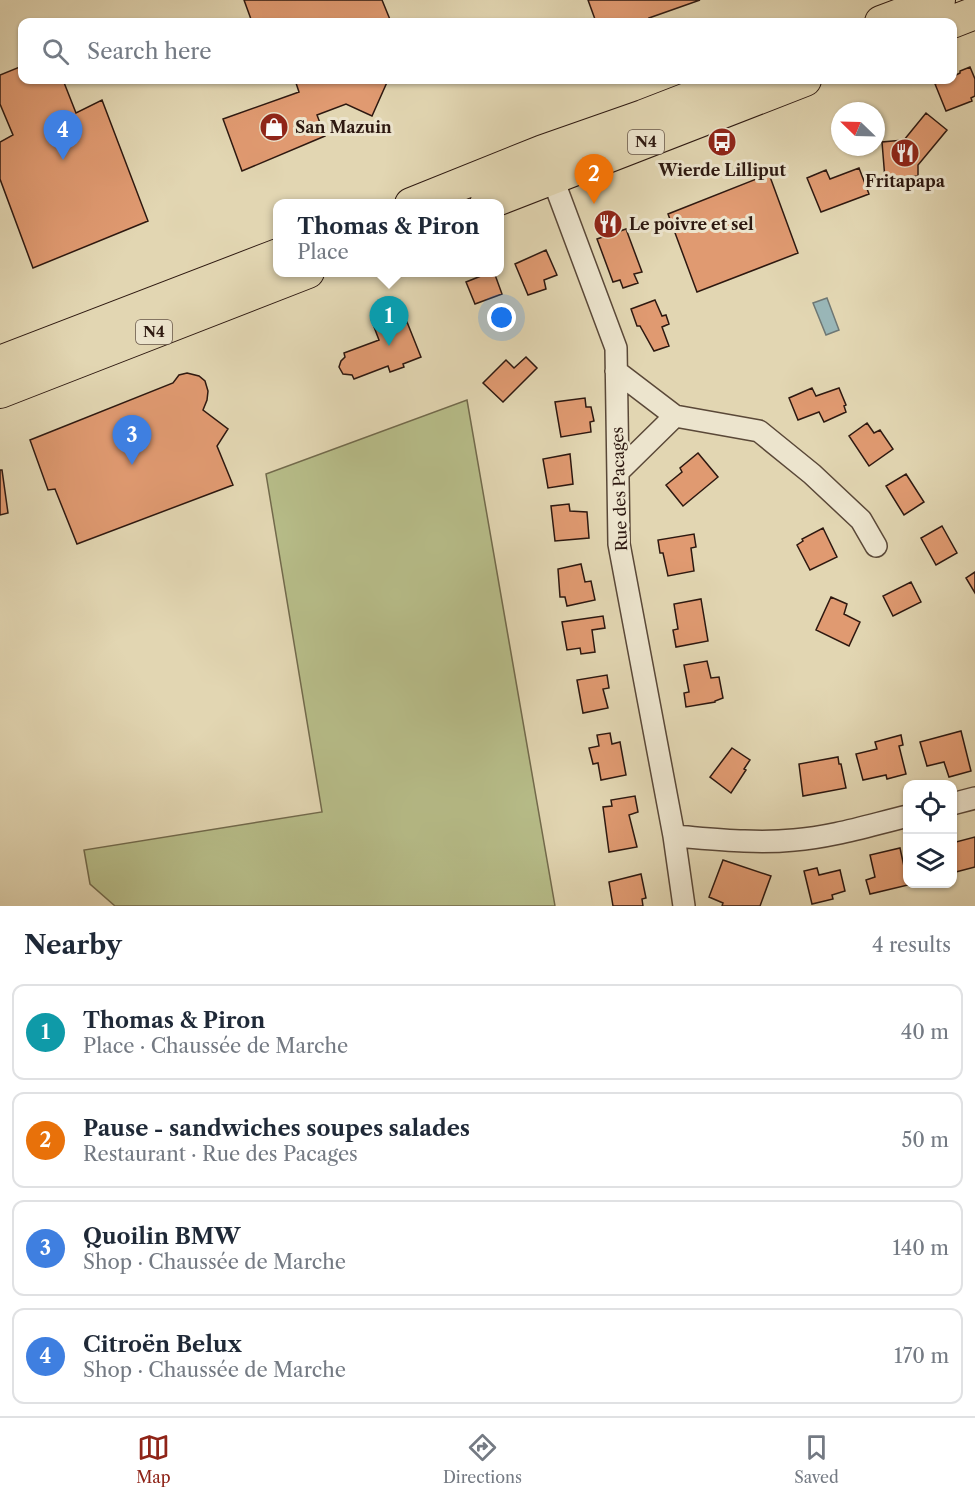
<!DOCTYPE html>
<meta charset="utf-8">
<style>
body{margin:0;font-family:"Libre Caslon Text",serif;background:#f2f2f3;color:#1f2937}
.controls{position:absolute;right:18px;bottom:18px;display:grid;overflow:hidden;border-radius:12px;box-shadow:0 2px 4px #0004}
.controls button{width:54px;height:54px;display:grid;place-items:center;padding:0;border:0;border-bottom:2px solid #e0e1e3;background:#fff;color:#1f2937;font:30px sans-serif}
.compass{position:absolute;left:831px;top:102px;width:54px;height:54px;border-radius:50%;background:#fff;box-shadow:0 2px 4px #0004;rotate:293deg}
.you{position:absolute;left:502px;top:318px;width:21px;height:21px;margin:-15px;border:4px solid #fff;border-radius:50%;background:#1a73e8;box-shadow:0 0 0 9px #1a73e833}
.badge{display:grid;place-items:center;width:39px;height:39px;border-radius:50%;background:#8f2418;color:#fff;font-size:20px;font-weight:700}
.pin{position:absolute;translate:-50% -50px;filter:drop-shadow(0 2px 3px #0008)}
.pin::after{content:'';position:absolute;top:32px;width:21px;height:18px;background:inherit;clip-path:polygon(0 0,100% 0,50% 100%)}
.popup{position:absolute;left:273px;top:199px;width:231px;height:78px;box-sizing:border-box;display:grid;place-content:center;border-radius:12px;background:#fff;filter:drop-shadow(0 2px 4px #0005);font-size:20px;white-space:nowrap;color:#747a83}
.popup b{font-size:22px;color:#1f2937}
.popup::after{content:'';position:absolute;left:50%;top:100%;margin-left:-12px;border:12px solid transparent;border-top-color:#fff}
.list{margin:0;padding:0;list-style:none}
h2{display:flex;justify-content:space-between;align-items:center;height:78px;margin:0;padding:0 24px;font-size:26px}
h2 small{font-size:20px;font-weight:400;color:#747a83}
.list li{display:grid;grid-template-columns:39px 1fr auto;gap:18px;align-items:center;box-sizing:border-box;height:96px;margin:0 12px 12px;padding:0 12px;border:2px solid #e0e1e3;border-radius:12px}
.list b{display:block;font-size:22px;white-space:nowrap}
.list p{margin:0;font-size:20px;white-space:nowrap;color:#747a83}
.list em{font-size:20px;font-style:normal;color:#747a83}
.icon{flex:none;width:33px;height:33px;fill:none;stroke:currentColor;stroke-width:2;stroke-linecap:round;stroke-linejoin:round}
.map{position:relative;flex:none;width:975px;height:906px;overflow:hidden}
.search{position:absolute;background:#fff;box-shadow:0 2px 4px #0004;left:18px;right:18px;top:18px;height:66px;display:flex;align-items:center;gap:15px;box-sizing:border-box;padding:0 21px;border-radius:12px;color:#747a83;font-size:22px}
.sheet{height:510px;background:#fff}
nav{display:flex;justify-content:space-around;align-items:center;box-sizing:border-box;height:84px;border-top:2px solid #e0e1e3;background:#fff;font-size:16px;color:#747a83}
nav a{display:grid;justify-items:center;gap:3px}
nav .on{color:#8f2418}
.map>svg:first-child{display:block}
</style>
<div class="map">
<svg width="975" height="906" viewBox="0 0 975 906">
<rect width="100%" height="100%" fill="#e2d6b2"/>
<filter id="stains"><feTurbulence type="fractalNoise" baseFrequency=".00333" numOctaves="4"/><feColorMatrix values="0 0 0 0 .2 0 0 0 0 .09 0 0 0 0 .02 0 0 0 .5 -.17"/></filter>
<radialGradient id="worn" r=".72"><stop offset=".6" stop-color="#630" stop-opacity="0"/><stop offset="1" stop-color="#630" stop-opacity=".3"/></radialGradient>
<path fill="#b7bd89" stroke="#726a4c" stroke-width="1.5" d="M467,400L555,906H115L90,884L84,850L322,812L266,474Z"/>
<path fill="#99b6b7" stroke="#6e7774" stroke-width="1.5" d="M827,298L839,330L826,335L813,303Z"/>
<path fill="#e09a71" stroke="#2d1810" stroke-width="1.5" d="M244,0H382L391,22H252Z
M588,0H700L649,18L651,22H596Z
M22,66V80H63L76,113L102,100L148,221L33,268L0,179V142L13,135L0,104V75Z
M970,67L975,79V96L971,98L972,101L946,111L935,84L945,80H952V77L960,73V71Z
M295,80H388L372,116L346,104L317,115L325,136L242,171L223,119L299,92Z
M926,113L947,130L918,165V176L885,179L882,142L904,140Z
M859,168L869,194L821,212L807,178L826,170L830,179Z
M769,174L798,253L697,292L668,214Z
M626,229L642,272L634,274L638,283L623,288L620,280L613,282L597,239Z
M546,250L557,275L544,280L546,289L528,295L515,264Z
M491,272H494L502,294L475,304L466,282Z
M655,300L662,316L666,315L669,324L662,327L669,346L654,351L640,326H637L631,309Z
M385,314L391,329L407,322L421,357L403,364L404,367L390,372L388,366L354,379L352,375L343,374L339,367L341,361L345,357L344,353L379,340L371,319Z
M526,357L537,368L503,402L483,383L506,360L514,368Z
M187,373L199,376L205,381L208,391L207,400L203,410L228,429L217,446L233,485L77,544L55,489L48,490L30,440L173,383L179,375Z
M812,388L816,396L839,388L846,405L844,406L846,412L824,422L819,412L798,420L789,398Z
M585,398L586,407H591L594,421L590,422L591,432L561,437L555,402Z
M867,423L874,433L880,430L893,449L869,466L849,436Z
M698,453L718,477L683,506L666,485L682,472L680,468Z
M570,454L573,484L548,488L543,459Z
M0,470H2L8,513L0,515Z
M906,474L924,502L904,515L886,486Z
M569,504L570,511L587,512L589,538L555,541L551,506Z
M942,526L957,553L936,565L921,538Z
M823,528L837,557L810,570L797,545L803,541L802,539Z
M694,534L696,547L691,548L694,571L668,576L663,553H660L658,540Z
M581,564L585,582L591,581L595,600L567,606L565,597H560L558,569Z
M975,572V593L966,578Z
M911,582L921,602L893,616L883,596Z
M831,597L847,604L844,614L860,622L849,646L816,630Z
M701,599L708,641L676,647L673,630L678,629L674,604Z
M603,616L605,628L592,630L595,652L581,654L580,648L567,650L562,622Z
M707,661L711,678L719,677L723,698L715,701V702L686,707L684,693L689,692L684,665Z
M607,675L609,688L603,689L608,708L583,713L577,680Z
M961,731L971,771L949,777L944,762L927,766L920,742Z
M610,733L612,744L620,742L626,775L601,780L598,763L593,764L589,748L599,746L597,735Z
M901,735L903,745L899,746L906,774L887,779L886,775L863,780L856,754L877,749L875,742Z
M732,748L750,760L744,769L746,770L731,793L710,777Z
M838,757L839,764H841L846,788L803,796L799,764Z
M635,796L638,812L629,815L637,847L609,852L603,807L612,806L611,800Z
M975,837V867L952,873V843Z
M900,848L908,885L870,894L866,880L875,877L870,855Z
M723,860L771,876L760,906H722L723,903L709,897Z
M817,868L819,875L840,870L845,891L832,895L833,899L812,904L804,871Z
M641,874L646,898L642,899L643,906H613L609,882Z"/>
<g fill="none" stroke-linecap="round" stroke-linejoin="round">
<g stroke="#5a4838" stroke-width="24">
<path id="minor" d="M548,166L616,348L619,544L674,836L684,906
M616,371L675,416L759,431L812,474L861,520L876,546
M618,472L675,416
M952,804L975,798
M674,836C713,839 755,844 794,840C833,837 870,825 908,816"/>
</g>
<g stroke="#2d1810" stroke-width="34">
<path id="primary" d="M881,22L939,0
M952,22L975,13
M411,204L543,151L643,116L736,80
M486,204L805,80
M0,362L278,255
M0,392L308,272"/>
</g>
<use href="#minor" stroke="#ece4cd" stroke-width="21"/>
<use href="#primary" stroke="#e2d6b2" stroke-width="32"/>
</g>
<defs>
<g id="shop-disc" transform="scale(1.5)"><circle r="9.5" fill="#8f2418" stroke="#ece4cd"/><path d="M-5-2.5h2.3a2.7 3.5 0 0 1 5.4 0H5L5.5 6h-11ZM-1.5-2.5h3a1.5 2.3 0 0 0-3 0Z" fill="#fff"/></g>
<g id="bus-disc" transform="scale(1.5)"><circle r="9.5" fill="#8f2418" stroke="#ece4cd"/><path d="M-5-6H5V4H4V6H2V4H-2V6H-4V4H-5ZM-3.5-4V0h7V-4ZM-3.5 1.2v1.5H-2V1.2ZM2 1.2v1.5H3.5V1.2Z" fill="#fff"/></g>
<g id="restaurant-disc" transform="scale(1.5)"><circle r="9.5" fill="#8f2418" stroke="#ece4cd"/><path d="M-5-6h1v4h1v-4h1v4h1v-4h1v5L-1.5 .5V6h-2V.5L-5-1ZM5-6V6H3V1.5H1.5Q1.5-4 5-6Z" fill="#fff"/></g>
</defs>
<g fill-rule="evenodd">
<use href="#shop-disc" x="274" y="127"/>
<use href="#bus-disc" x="722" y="142"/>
<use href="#restaurant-disc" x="905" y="153"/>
<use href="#restaurant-disc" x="608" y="224"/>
</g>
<g text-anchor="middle" stroke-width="6" stroke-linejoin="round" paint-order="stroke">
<g fill="#ece4cd" stroke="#665549" stroke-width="1.5">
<rect x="628" y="130" width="36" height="24" rx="4.5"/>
<rect x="136" y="320" width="36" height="24" rx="4.5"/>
</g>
<g font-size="15" font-weight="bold" fill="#2d1810">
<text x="646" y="147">N4</text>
<text x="154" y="337">N4</text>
</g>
<g font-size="16" font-weight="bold" fill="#2d1810" stroke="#ece4cd" text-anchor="start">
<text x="295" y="133">San Mazuin</text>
<text x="722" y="176" text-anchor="middle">Wierde Lilliput</text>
<text x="905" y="187" text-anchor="middle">Fritapapa</text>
<text x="629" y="230">Le poivre et sel</text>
</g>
<g font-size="16" fill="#2d1810" stroke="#ece4cd">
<text transform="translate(619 489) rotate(-92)" y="6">Rue des Pacages</text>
</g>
</g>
<rect width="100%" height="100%" filter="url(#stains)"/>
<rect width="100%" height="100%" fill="url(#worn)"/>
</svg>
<div class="controls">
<button><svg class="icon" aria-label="locate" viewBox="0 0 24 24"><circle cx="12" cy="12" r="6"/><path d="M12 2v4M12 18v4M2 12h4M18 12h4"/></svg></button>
<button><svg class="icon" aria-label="layers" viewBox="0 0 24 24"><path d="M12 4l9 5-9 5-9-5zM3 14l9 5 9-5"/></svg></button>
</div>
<svg class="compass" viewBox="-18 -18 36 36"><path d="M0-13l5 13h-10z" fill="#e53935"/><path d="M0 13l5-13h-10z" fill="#747a83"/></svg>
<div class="you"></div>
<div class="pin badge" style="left:389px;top:346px;background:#0f9aa8">1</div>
<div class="popup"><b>Thomas &amp; Piron</b>Place</div>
<div class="pin badge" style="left:594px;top:204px;background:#e8710a">2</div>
<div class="pin badge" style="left:132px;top:465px;background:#3f7fe0">3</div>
<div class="pin badge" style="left:63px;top:160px;background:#3f7fe0">4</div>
<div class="search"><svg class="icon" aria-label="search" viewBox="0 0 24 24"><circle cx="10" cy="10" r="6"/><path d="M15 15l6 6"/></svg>Search here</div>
</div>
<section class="sheet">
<h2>Nearby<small>4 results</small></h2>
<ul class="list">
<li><span class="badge" style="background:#0f9aa8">1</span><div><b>Thomas &amp; Piron</b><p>Place · Chaussée de Marche</p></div><em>40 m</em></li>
<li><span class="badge" style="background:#e8710a">2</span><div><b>Pause - sandwiches soupes salades</b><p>Restaurant · Rue des Pacages</p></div><em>50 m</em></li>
<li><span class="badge" style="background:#3f7fe0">3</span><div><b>Quoilin BMW</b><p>Shop · Chaussée de Marche</p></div><em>140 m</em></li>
<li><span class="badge" style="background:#3f7fe0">4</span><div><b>Citroën Belux</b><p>Shop · Chaussée de Marche</p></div><em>170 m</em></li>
</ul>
</section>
<nav>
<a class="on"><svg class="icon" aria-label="map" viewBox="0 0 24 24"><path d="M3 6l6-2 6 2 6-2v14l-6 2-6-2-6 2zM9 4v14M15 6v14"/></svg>Map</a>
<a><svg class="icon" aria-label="directions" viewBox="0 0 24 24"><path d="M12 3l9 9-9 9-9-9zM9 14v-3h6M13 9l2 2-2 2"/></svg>Directions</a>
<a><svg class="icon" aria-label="saved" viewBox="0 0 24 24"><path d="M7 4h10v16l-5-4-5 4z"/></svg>Saved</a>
</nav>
